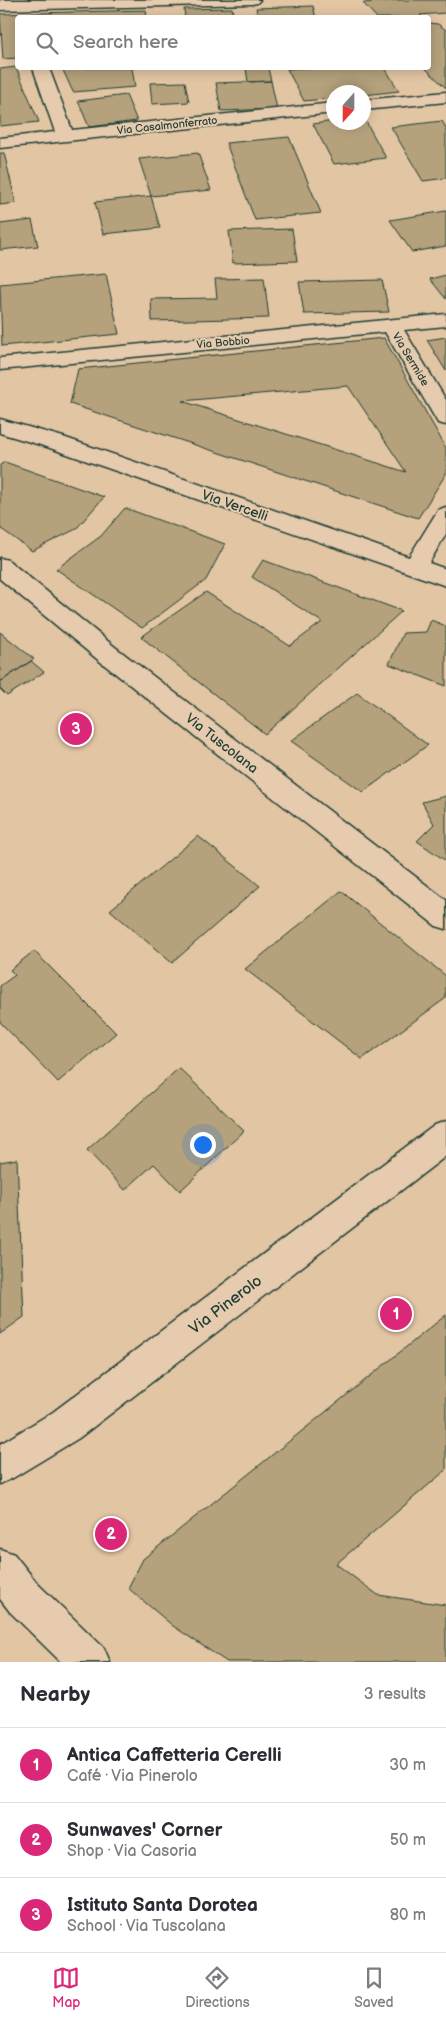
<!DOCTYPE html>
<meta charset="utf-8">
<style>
body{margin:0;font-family:"Balsamiq Sans",sans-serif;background:#f2f2f3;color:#2b2b33}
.compass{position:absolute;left:326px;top:85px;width:45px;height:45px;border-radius:50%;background:#fff;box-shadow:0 2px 12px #0003;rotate:201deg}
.you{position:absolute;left:202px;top:1144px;width:18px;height:18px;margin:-12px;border:4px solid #fff;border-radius:50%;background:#1a73e8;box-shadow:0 0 0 8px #1a73e833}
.badge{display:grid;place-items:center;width:32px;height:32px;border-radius:50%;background:#db2777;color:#fff;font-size:16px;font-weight:700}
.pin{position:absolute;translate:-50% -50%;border:2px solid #fff;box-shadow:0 1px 5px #0006}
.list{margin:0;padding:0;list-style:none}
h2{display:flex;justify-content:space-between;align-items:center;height:65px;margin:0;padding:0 20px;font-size:21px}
h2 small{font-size:16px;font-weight:400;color:#7c7c81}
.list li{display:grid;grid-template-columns:32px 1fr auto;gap:15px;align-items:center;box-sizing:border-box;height:75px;padding:0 20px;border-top:1px solid #e1e1e2}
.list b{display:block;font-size:19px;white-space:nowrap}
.list p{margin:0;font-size:16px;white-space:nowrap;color:#7c7c81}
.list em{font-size:16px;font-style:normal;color:#7c7c81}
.icon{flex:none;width:28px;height:28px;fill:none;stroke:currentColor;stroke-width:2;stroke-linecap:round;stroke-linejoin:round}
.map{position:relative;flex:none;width:446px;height:1662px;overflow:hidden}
.search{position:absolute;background:#fff;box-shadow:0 2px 12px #0003;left:15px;right:15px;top:15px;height:55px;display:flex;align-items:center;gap:12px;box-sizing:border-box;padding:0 18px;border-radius:5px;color:#7c7c81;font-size:19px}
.sheet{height:290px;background:#fff}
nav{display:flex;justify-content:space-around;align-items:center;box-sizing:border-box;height:70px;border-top:1px solid #e1e1e2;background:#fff;font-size:14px;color:#7c7c81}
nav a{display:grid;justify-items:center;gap:2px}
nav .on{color:#db2777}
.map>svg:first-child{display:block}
</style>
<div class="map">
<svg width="446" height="1662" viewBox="0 0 446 1662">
<rect width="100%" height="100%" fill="#e2c5a3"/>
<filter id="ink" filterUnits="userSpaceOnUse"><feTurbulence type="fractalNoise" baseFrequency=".02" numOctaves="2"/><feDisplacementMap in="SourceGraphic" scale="10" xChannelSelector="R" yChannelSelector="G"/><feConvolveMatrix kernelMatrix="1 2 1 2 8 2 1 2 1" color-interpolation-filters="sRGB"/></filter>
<g filter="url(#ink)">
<path fill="#b5a17b" stroke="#1f3d34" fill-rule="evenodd" d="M398,0H446V13L420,15L423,18H377L363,3Z
M313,6L316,18H258L256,8Z
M232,8L234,18H185L184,9Z
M146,10L147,18H18V58L3,59L0,14Z
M428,23L438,24L446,30V88L425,68H428Z
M16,67L39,122L0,126V69Z
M62,68H132L135,87L73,92Z
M246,68H268L271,81L248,82Z
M304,68H385L399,91L364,95V92H334V98L304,101L287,69Z
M271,81L277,109L221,111L216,83Z
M185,82L189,102L152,104L150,83Z
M126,95L137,121L89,127L78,101Z
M364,118L386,158L334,164L313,124L334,121L364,122Z
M442,121L446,128V178L423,181L391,127Z
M289,137L321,213L255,220L226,143Z
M0,153H4L16,203L0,205Z
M198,153L211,190L151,196L139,159Z
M151,196L160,228L103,234L95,202Z
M446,211V246L412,252L390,220Z
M32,220L38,246L0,250V224Z
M292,229L297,261L233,263L229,231Z
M106,274L119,334L2,346L0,284Z
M446,275V299L430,279Z
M264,278L269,318L152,321L151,299L217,298L215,279Z
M382,280L389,312L304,314L299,282Z
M446,337V371L427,340Z
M384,338L446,448V474L418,518L70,404L78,369ZM348,386L406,472L182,401Z
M5,462L104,497L76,529L32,551L0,528V465Z
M125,508L225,544L206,580L142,628L56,569L101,536Z
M263,560L402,611L265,734L141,637L206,592L290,646L322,622L252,577Z
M431,620L446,626V686L389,664L403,633L426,632Z
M0,632L34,659L0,682Z
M31,661L44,672L7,696L0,689V682Z
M357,693L428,745L363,792L291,741Z
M446,796V861L417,841L434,824L422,802Z
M198,836L260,886L172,963L110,910Z
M341,891L446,976V998L362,1059L245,969Z
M34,951L116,1033L58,1082L0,1022V986L15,975L10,970Z
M179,1068L244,1131L180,1191L154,1164L125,1190L87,1150Z
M17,1159L24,1317L0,1334V1162Z
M446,1315V1470L336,1564L378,1595L446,1605V1662H227L173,1626L128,1588L143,1559Z"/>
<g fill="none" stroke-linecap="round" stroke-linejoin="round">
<g stroke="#1f3d34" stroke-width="3">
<path id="street" d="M0,0H260L257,3L252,4L0,10Z
M33,68H49L72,130L334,103V113L0,148V138L55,132Z
M446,92V102L364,110V100Z
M446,314V326L404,330L446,400V425L438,423L385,332L0,370V358Z
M0,419L63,437L409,557L438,510L446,507V534L429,563L446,569V586L47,447L0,433Z
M0,558L8,560L115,647L446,900V929L436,926L97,659L0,579Z
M446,1121V1156L79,1438L13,1478L0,1484V1444L53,1412L435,1125Z
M0,1549L14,1554L38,1584L104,1648L110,1662H61L10,1612L0,1599Z"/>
</g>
<use href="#street" fill="#e7cbae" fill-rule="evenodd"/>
</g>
</g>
<g text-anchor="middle" stroke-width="4" stroke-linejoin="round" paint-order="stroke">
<g font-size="11" fill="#1f3d34" stroke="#e7cbae">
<text transform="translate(167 125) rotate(-6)" y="4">Via Casalmonferrato</text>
<text transform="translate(223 342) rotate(-5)" y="4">Via Bobbio</text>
<text transform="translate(411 359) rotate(59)" y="4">Via Sermide</text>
</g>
<g font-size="14" fill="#1f3d34" stroke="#e7cbae">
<text transform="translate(235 505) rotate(19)" y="5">Via Vercelli</text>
<text transform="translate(222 743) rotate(38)" y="5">Via Tuscolana</text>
</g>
<g font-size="16" fill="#1f3d34" stroke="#e7cbae">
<text transform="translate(225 1304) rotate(-37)" y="6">Via Pinerolo</text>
</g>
</g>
</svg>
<svg class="compass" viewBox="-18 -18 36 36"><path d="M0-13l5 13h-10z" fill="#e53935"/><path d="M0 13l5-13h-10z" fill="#7c7c81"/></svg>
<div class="you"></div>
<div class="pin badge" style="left:396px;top:1314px">1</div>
<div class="pin badge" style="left:111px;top:1534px">2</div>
<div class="pin badge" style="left:76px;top:729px">3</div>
<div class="search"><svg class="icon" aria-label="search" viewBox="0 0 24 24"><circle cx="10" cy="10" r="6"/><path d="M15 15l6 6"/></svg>Search here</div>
</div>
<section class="sheet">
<h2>Nearby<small>3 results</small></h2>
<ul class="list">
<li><span class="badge">1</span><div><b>Antica Caffetteria Cerelli</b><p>Café · Via Pinerolo</p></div><em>30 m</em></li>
<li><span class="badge">2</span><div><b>Sunwaves' Corner</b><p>Shop · Via Casoria</p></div><em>50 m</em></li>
<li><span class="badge">3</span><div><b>Istituto Santa Dorotea</b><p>School · Via Tuscolana</p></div><em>80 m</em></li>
</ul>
</section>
<nav>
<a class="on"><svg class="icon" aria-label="map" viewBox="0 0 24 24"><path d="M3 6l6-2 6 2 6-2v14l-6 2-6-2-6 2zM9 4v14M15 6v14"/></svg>Map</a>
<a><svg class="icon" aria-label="directions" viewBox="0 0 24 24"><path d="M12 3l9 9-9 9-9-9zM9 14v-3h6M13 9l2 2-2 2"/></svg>Directions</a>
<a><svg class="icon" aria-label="saved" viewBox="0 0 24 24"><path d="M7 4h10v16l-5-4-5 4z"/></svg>Saved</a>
</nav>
